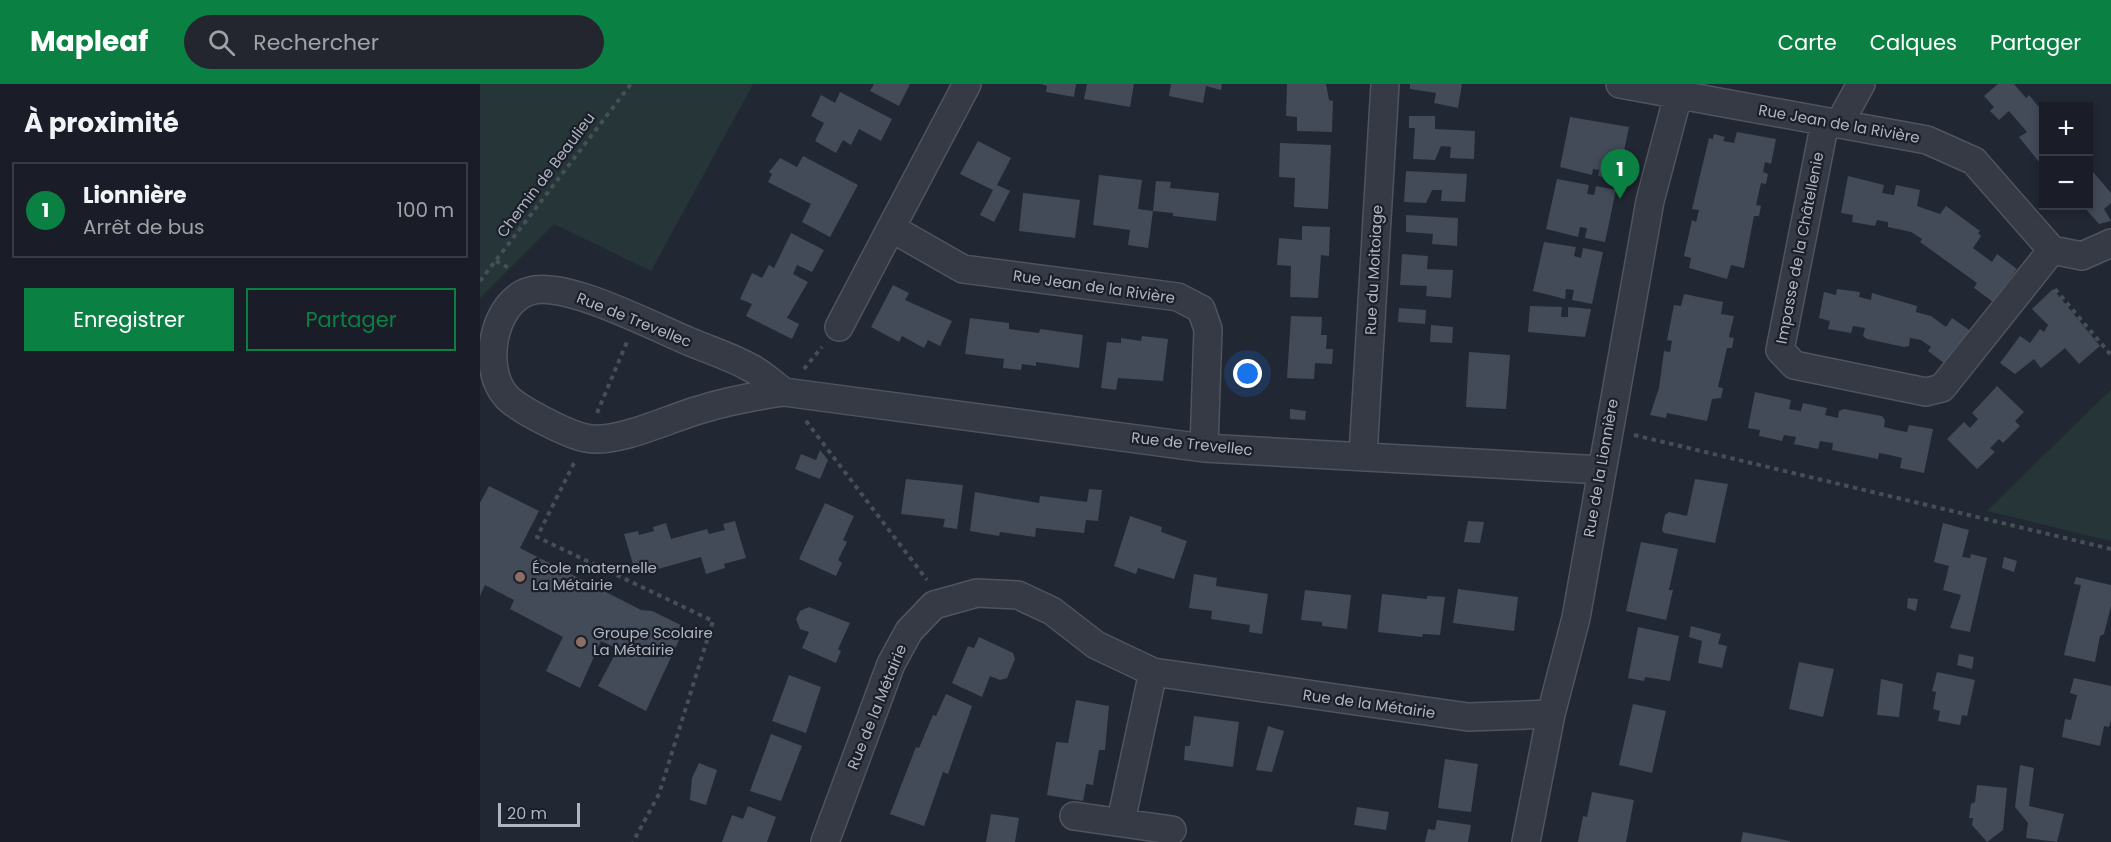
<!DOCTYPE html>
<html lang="fr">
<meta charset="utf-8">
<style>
body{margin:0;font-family:Poppins,sans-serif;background:#23262f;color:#f1f3f6}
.controls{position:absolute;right:18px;top:18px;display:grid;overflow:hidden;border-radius:0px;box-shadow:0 3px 9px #0003}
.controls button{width:54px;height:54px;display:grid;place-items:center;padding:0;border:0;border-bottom:2px solid #383b44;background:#1a1d27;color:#f1f3f6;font:30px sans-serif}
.scale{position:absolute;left:18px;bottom:15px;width:82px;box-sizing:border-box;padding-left:6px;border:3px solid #afb4c1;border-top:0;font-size:16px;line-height:21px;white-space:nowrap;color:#afb4c1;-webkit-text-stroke:4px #1a1f29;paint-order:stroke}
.you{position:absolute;left:768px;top:290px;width:21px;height:21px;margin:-15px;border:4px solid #fff;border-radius:50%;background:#1a73e8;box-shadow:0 0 0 9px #1a73e833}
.badge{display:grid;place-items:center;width:39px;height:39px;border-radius:50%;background:#0b8043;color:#fff;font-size:20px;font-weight:700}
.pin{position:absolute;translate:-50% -50px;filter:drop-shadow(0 2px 3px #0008)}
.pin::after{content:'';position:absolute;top:32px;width:21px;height:18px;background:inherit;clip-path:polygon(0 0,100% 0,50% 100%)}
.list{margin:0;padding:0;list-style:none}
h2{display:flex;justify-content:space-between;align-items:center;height:78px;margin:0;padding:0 24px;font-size:26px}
h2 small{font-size:20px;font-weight:400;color:#9fa2a7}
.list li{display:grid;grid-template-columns:39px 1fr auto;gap:18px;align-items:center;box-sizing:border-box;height:96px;margin:0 12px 12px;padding:0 12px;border:2px solid #383b44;border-radius:0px}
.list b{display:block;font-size:22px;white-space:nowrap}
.list p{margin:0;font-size:20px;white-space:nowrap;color:#9fa2a7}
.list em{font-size:20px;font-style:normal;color:#9fa2a7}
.actions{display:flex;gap:12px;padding:18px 24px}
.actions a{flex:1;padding:14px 0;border:2px solid #0b8043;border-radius:0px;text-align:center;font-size:21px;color:#0b8043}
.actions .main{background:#0b8043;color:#fff}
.icon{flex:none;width:33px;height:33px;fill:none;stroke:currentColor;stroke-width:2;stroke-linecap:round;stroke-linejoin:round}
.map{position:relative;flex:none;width:1631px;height:758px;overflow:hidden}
header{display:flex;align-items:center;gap:36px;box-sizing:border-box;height:84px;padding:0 30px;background:#0b8043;color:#fff}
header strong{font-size:28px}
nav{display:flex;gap:33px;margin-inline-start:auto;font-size:21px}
.search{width:420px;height:54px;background:#23262f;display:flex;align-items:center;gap:15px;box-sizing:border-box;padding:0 21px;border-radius:33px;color:#9fa2a7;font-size:22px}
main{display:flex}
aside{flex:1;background:#1a1d27}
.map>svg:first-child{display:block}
</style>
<header>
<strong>Mapleaf</strong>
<div class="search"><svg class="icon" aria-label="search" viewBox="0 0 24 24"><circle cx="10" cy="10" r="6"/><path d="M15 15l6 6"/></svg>Rechercher</div>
<nav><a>Carte</a><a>Calques</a><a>Partager</a></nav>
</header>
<main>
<aside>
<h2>À proximité<small></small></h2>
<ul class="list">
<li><span class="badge">1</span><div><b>Lionnière</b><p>Arrêt de bus</p></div><em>100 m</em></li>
</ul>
<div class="actions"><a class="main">Enregistrer</a><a>Partager</a></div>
</aside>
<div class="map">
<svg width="1631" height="758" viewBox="0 0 1631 758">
<rect width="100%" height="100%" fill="#222734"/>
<path fill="#263538" d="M0,0H273L171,187L74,140L0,214Z
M1631,306V457L1507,427L1615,321Z"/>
<path fill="#434a58" d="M394,0H430L419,22L390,7Z
M561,0H596L594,13L566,8L567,2Z
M607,0H654L650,23L604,15Z
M691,0H742L741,6L726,2L723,19L689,12Z
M807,0H846L849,16L853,17L852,48L817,47V33L806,32Z
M930,0H982L978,24L954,19L956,9L930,5Z
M1518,0H1534L1546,14L1549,11L1563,28V83L1539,53L1547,48L1529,27L1519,36L1510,27L1514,23L1504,12Z
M360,8L412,35L401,57L379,45L371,61L363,56L356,69L335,57L344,39L331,32L341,11L355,19Z
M929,32H955V45L995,47L994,75L970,74L971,63L961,62L955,76L933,75L935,44H929Z
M1090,33L1149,43L1138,96L1118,92L1119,86L1113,85L1112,91L1080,83Z
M1257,48L1296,55L1291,80L1285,78L1283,88L1288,90L1286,100L1281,99L1276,121L1281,122L1279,132H1274L1264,184L1251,181L1247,195L1209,184L1211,174L1204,172L1212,136L1216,138L1219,126L1212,125L1229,54L1233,55L1234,50L1245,53L1243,57L1254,59Z
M498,57L531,74L517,101L530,107L514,138L500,131L513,106L480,90Z
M800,59L851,61L848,125L814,123L815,94L799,93Z
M323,72L378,101L350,153L322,138L331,120L288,98L292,90L289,88L300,74L317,83Z
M1608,82L1631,109V119L1624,125L1631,137L1619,140L1603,122H1608Z
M926,87L987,90L985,118L961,117L962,106H952L946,119L924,118Z
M619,91L662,96L658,125L673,127L676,97L691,98L690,104L739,109L736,137L693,132V129L673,127L668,164L648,161L650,146L613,141Z
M1368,92L1404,101L1402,109L1414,111L1416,101L1440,106L1437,122L1460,130L1466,122L1500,147L1498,149L1501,152L1493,164L1512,178L1517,170L1537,185L1513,218L1494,204L1497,199L1440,158L1442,155L1431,148L1408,143V138L1397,136L1395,142L1372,138L1373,131L1361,129Z
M1077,95L1109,101L1107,110L1114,111L1116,102L1136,106L1125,158L1105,154L1107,144L1100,143L1098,153L1066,145Z
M543,109L600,116L595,154L539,147Z
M926,131L978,134L977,162L952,160L953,150L926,148Z
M822,142L850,143L849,172L841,171L838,214L810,213L811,182L797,181L799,154L822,156Z
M311,149L344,166L332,188L317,181L313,190L328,198L307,234L319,240L312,255L266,232L272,220L260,215L272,189L282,194L289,181L294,184Z
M1064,158L1096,163L1094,172L1101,174L1103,164L1123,168L1112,220L1092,216L1094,206L1086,205L1085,215L1053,207Z
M922,170L948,172L947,185L973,186L971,214L946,212L947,202L920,201Z
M413,201L429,209L425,216L472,237L460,262L448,256L444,264L422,252L419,258L391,243Z
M1357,205L1380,208L1379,213L1391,216L1392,209L1437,222L1436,228L1451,232L1466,243L1472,234L1492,248L1468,282L1448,267L1451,263L1441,256L1430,254L1429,262L1424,263L1387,255L1383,252L1385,244L1373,242L1371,249L1348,245L1350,237L1339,234L1344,208L1356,211Z
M1573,205L1620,262L1599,280L1585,264L1561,284L1554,275L1535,290L1520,279L1540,252L1550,259L1560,245L1564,248L1568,241L1552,225Z
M1204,210L1243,218L1241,230L1254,232L1249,253L1254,254L1252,264H1247L1238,303L1243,304L1241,314L1232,315L1227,337L1187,329L1186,334L1170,331L1179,304L1184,267L1190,268L1192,257L1187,256L1194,221L1201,222Z
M1050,222L1082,223L1081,233H1088V223L1111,225L1105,253L1048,248Z
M919,224L946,226L945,240L918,238Z
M811,232L842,233L841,251H847L846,265H853L852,280L835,279L834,295L807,294Z
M490,234L529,239V245L559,249L560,245L603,251L599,284L556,278V282L542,280L541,286L523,284L524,275L485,270Z
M951,241L973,243L972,259L950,258Z
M662,252L688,255L683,297L638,294L636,306L621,304L627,258L641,259V254L661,257Z
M989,268L1030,271L1026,325L986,323Z
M1517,302L1544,328L1535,337L1540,342L1523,359L1519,355L1510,364L1515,368L1497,385L1467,355L1484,338L1490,344L1498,335L1492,329Z
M1275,308L1311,316L1309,325L1321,327L1323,319L1347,324L1345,331L1358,334L1359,327L1364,325L1402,332L1405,336L1404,343L1416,346L1427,348L1429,341L1453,345L1444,389L1420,384L1422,374L1410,371L1399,369L1398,375L1352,366L1353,359L1340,357L1338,365L1314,360L1316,353L1304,351L1302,357L1279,352L1280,346L1268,344Z
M810,325L826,327L825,336L810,335Z
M340,366L348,376L340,395L315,385L321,370L336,376Z
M426,395L483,401L477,445L463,443L465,435L421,430Z
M1215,395L1248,400L1235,459L1184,449L1182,446L1185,431L1189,428L1207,432Z
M9,402L59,427L40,464L161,526L172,527L205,543L166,627L118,602L138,565L121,557L100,604L66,587L83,553L30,525L34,516L5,501L0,512V419Z
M609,405L622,406L618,437L606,436L604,449L556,444L555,453L520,448L519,452L490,447L495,408L559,419L560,412L607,418Z
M345,419L374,432L363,456L367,458L358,476L362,479L356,492L319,475Z
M650,432L682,443L681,448L707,457L694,495L658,484L656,490L634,482Z
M255,437L266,474L244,480L245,484L226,490L221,473L178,485L177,481L155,487L144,450L158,447L159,451L174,447L173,443L186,439L191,455L227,445L229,450L245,446L243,440Z
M988,437L1004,438L1000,459L984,458Z
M1463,439L1489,446L1482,473L1490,474L1491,470L1507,474L1490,548L1470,544L1481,511L1463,506L1469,482L1454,478Z
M1161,458L1198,465L1189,506H1193L1186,536L1146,527Z
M1524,473L1537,477L1534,488L1522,484Z
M714,490L737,494L736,502L788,510L782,550L769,548L770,541L731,535L732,527L709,524Z
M1596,493L1631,501V522L1624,550L1620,552L1615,578L1584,571L1601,501L1594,500Z
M978,505L1038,513L1034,547L973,539Z
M825,506L871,511L867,545L842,542V538L821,536Z
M902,510L947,515V512L965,513L960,551L943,550L942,553L898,548Z
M1428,514L1438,515L1436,527L1427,524Z
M329,523L370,539L358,565L361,567L356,579L322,564L329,548L320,545L316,535L320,527Z
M1211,542L1241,550L1238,560L1247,562L1242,584L1218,579L1222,557L1209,553Z
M1158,543L1199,552L1190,597L1165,593L1164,597L1148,594Z
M499,553L533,569L535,575L527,594L520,596L510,592L502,613L472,599L488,562L494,564Z
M1479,570L1494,573L1492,585L1477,581Z
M1319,578L1354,585L1343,633L1309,625Z
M1457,588L1495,596L1487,632L1482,631L1480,641L1458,637L1460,627L1453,625L1456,608L1452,607Z
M309,591L341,603L326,649L292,637Z
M1594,594L1631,602V636L1629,643L1624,642L1620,662L1582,653L1585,635L1591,636L1597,611L1590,609Z
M1401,595L1423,600L1419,633L1397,631Z
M466,610L492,622L468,690L463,688L444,742L410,730L436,663L439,664L453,631L456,632Z
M596,616L629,622L625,666H619L613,701L606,700L603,717L567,711L576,658L588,659Z
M1153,620L1186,627L1172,689L1139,681Z
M714,632L759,638L753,683L704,676L705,662H710Z
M788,642L804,647L792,688L776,686Z
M291,650L322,662L301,717L270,707Z
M965,675L998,680L991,728L958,724Z
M219,679L237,686L226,721L210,716L212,694Z
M1540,681L1554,684L1549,722L1584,730L1577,758L1546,754L1548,739L1535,723Z
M1497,701L1527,704L1523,746L1507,758L1492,741L1493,734H1489L1491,720L1495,718Z
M1112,708L1154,716L1146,758H1098L1103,732L1107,733Z
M268,722L296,733L287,758H242L252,731L263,735Z
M877,723L909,728L906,746L874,741Z
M511,730L539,734L535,758H506Z
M957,736L991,741L988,758H945L948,745L955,746Z
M1263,748L1310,757V758H1261Z"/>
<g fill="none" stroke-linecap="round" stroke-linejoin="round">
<g stroke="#4f545f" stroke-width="30">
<path id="minor" d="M487,0L411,144L483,185L698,213L721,225L728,245L724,364
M1140,0L1447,56L1494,77L1572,166
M1345,38L1300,266L1314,281L1446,308L1462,304L1572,166
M1359,40L1381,0
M1572,166L1602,172L1631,159
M359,243L411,144
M304,308C293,300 283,290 271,284C252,273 229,266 208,257C174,243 85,196 50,207C13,218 1,284 26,312C37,325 89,351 106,354C135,361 190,334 219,326C247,317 275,312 304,308L724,364L1122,386
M883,371L905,0
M594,732L692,746
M641,737L673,588
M345,758L411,580L429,547L454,521L497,509L538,511L572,527L616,561L673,588L988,633L1071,630
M1046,758L1071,630L1096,534L1170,117L1201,0"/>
</g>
<path stroke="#435054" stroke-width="4" stroke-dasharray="4.5 4.5" stroke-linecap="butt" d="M16,177L31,185
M0,197L151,0
M1575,205L1631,271
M324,285L342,263
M117,329L147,258
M326,337L447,496
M1154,351L1631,465
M94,379L57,453L233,537L179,710L153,758"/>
<use href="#minor" stroke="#353a44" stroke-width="27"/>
</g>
<g fill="#8d6e63" stroke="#1a1f29" stroke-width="2">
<circle cx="40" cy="493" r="6"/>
<circle cx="101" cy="558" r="6"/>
</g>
<g text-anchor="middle" stroke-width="4.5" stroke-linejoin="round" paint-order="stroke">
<g font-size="15" fill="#afb4c1" stroke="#1a1f29">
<text transform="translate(1359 40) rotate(10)" y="5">Rue Jean de la Rivière</text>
<text transform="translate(66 91) rotate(-53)" y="5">Chemin de Beaulieu</text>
<text transform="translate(1320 164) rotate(-79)" y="5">Impasse de la Châtellenie</text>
<text transform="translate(894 186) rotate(-87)" y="5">Rue du Moitoiage</text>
<text transform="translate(614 203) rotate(8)" y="5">Rue Jean de la Rivière</text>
<text transform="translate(154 236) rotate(22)" y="5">Rue de Trevellec</text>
<text transform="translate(712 360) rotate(6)" y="5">Rue de Trevellec</text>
<text transform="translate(1121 384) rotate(-80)" y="5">Rue de la Lionnière</text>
<text transform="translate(889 620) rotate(8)" y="5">Rue de la Métairie</text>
<text transform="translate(397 623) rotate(-68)" y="5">Rue de la Métairie</text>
</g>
<g font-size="15" fill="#afb4c1" stroke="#1a1f29" text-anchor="start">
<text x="52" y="489">École maternelle<tspan x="52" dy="17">La Métairie</tspan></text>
<text x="113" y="554">Groupe Scolaire<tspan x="113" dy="17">La Métairie</tspan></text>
</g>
</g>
</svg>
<div class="controls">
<button>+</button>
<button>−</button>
</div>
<div class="scale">20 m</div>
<div class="you"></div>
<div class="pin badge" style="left:1140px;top:115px">1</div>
</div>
</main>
